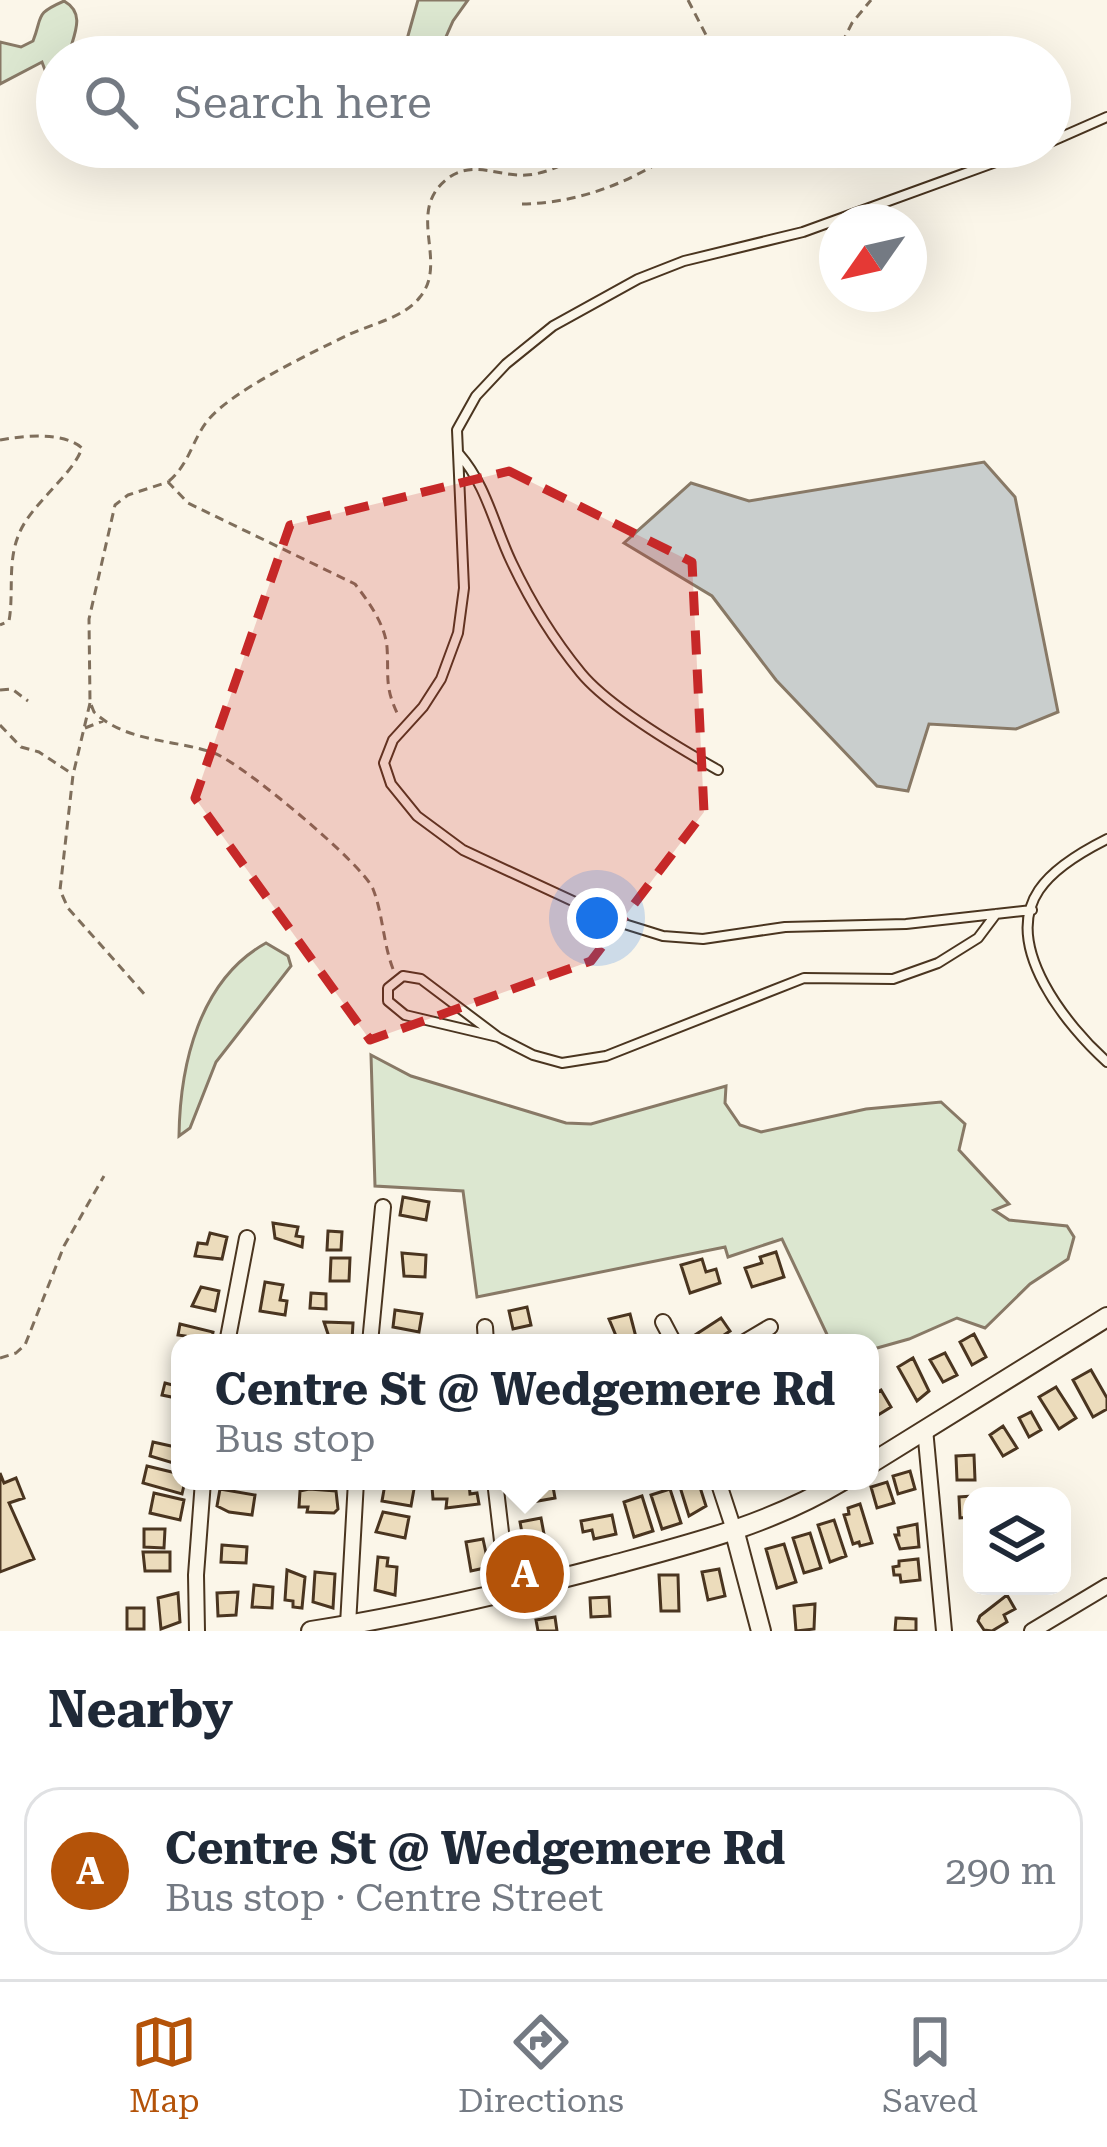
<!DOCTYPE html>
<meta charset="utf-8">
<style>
body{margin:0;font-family:"Roboto Serif",serif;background:#f2f2f3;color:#1f2937}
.controls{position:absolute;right:36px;bottom:36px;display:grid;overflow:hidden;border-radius:24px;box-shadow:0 12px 48px #0002}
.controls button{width:108px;height:108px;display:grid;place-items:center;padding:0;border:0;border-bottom:3px solid #e0e1e3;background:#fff;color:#1f2937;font:60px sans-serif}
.compass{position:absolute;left:819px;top:204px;width:108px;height:108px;border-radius:50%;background:#fff;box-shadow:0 12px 48px #0002;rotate:236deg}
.you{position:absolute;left:597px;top:918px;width:42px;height:42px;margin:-30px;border:9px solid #fff;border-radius:50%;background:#1a73e8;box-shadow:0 0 0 18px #1a73e833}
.badge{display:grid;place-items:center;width:78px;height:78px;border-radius:50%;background:#b45309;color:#fff;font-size:39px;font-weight:700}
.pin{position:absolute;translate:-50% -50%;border:6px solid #fff;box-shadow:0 3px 12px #0006}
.popup{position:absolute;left:171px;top:1334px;width:708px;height:156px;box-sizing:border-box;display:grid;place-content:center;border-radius:24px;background:#fff;filter:drop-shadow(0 3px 9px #0005);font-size:39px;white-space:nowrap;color:#747a83}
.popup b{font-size:45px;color:#1f2937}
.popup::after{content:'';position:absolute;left:50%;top:100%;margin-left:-24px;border:24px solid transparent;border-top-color:#fff}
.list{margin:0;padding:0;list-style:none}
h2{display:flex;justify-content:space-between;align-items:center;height:156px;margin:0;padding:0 48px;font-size:51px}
h2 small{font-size:39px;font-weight:400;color:#747a83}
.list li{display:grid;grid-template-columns:78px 1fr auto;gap:36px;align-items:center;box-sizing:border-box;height:168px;margin:0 24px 24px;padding:0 24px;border:3px solid #e0e1e3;border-radius:36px}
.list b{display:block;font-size:45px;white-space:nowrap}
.list p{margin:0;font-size:39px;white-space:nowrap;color:#747a83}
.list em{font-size:39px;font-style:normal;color:#747a83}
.icon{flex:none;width:66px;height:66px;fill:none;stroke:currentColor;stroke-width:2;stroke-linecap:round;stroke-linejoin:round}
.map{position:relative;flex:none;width:1107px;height:1631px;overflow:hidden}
.search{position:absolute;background:#fff;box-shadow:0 12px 48px #0002;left:36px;right:36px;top:36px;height:132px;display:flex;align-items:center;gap:30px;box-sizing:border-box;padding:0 42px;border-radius:66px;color:#747a83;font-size:45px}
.sheet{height:348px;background:#fff}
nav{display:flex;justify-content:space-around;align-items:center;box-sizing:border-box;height:168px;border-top:3px solid #e0e1e3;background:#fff;font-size:33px;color:#747a83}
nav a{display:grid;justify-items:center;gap:6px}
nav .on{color:#b45309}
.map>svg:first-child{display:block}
</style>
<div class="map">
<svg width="1107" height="1631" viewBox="0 0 1107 1631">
<rect width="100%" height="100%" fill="#fbf6e9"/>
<path fill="#dce7d0" stroke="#887966" stroke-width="3" d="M418,0H468L453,21L437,57H402Z
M64,1C87,14 73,36 68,57H57V102L42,62L0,84V42L21,47L33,41C43,16 34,14 64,1Z
M266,943L288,956L291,966L216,1062L190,1128L179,1136C180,1065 199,980 266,943Z
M371,1055L411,1076L566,1123L591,1124L726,1086L725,1103L740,1125L761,1132L866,1109L941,1102L965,1124L959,1150L1009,1204L994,1210L1009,1220L1067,1226L1074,1237L1068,1259L1030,1284L985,1328L957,1318L909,1339L870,1350V1343H831L782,1239L728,1257L725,1247L477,1297L463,1191L375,1186Z"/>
<path fill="#c9cecd" stroke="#887966" stroke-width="3" d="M984,462L1015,497L1058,712L1016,729L929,724L908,791L877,786L776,680L712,596L624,543L691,483L749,501Z"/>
<path fill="#ecdcbc" stroke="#4a3520" stroke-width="3" d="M403,1197L429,1202L426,1220L400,1215Z
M273,1223L298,1227L296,1236L303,1237L302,1247L275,1238Z
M328,1231L342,1232L341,1250H327Z
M210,1233L227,1237L222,1259L195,1256L198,1243L207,1244Z
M776,1252L784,1277L752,1287L745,1268L762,1263L760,1257Z
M402,1253L426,1255L425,1277L404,1276Z
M331,1258H350L349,1281H330Z
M702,1259L706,1272L716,1269L720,1283L690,1293L681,1265Z
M265,1282L283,1285L280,1300L287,1301L285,1315L260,1311Z
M201,1287L219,1291L215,1311L192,1306Z
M311,1293L326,1294V1309L310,1308Z
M527,1307L531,1325L513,1329L509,1311Z
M395,1310L422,1314L419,1332L393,1327Z
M630,1314L637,1341L619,1343L609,1319Z
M721,1318L730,1331L712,1343H700L695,1335Z
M324,1322L353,1323L352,1341L330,1340Z
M180,1324L213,1332L211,1343H183L185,1336L178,1335Z
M974,1334L986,1357L972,1365L960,1342Z
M945,1353L957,1375L943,1382L930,1360Z
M913,1358L929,1391L917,1401L898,1367Z
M1091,1370L1107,1398V1409L1093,1417L1073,1380Z
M165,1383L180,1387V1408L174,1406L176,1398L162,1395Z
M1056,1387L1076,1418L1059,1429L1039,1397Z
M881,1390L891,1407L870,1420V1397Z
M1031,1412L1041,1430L1029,1437L1019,1418Z
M1003,1426L1017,1448L1003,1456L990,1435Z
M153,1442L180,1448V1465L150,1456Z
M974,1455L975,1480H957L956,1456Z
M147,1466L180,1474V1481H185L182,1494L143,1483Z
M910,1471L915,1489L898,1494L893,1476Z
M0,1473L4,1483L16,1478L24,1498L9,1503L34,1559L0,1572Z
M523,1481H552L555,1498L527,1503Z
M698,1481L706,1506L689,1516L680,1487Z
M887,1482L894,1503L877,1508L871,1487Z
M469,1483L470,1494L477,1493L479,1504L446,1508L447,1499H433L432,1487Z
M385,1484L414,1489L411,1506L382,1501Z
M220,1489L255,1495L252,1515L229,1512L217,1506Z
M309,1489L336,1491L338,1509L334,1513L307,1512L308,1507H299L300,1491Z
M670,1489L681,1523L662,1529L651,1495Z
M154,1493L184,1500L180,1520L150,1513Z
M642,1496L653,1531L634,1537L624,1502Z
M972,1496V1517L960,1518L959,1497Z
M860,1504L872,1543L860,1546L859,1542L853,1544L844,1515L849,1514L848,1508Z
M383,1512L409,1517L405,1538L376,1532Z
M612,1515L616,1534L594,1539L592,1530L583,1532L581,1521Z
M541,1518L544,1534L523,1538L520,1522Z
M834,1520L846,1556L830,1562L818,1525Z
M917,1524L919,1547L900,1549L895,1535H899L898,1528Z
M144,1529H165L164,1548L144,1547Z
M810,1533L821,1568L804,1573L793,1538Z
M483,1539L489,1567L471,1571L466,1542Z
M784,1544L796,1582L777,1588L766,1549Z
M222,1545L247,1547L246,1563L221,1562Z
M547,1545L550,1560L527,1564L525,1549Z
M143,1552H170V1571H145Z
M378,1557L388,1558L387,1566L397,1567L395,1595L375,1590Z
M918,1559L920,1580L901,1582L900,1575H894L893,1567L899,1566V1561Z
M719,1569L725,1596L708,1600L702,1572Z
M287,1570L305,1577L302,1608L293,1607V1601L285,1600Z
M315,1572L335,1574L333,1608L313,1602Z
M659,1575H678L679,1611H661Z
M254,1585L273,1587L272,1608L252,1607Z
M238,1592L236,1615L218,1616L217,1593Z
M178,1593L180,1622L161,1629L158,1598Z
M1007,1595L1015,1609L1004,1615L1007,1622L992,1631L984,1630L978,1621L980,1616Z
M609,1597L610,1616L591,1617L590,1598Z
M815,1604L814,1629L796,1631L794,1606Z
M127,1608H144V1629H127Z
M555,1617L557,1631H538L536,1620Z
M896,1618L916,1619V1631H895Z"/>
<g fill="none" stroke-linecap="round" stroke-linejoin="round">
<g stroke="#4a3520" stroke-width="12">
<path id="lane" d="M1050,142L1107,117
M459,454C487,486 494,526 512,563C530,601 554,640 581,673C609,707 679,748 718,770
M1107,839C1085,850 1053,869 1039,890C1001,946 1068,1027 1107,1062
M1032,910L906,924L785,927L703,939L663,936L618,922L463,850L417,816L391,784L384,763L393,740L423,707L441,679L458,633L464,588L457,430L476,396L506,364L553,326L638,279L684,261L803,232L1037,147
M498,1037L405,1015L388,1001V988L403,976L421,979L498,1037L533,1055L562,1063L606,1056L804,978L893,979L938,963L978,938L996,914"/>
</g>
<g stroke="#4a3520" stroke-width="18">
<path id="street" d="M663,1322L674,1343
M485,1327L486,1343
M227,1343L247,1238
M370,1343L383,1207
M743,1343L770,1327
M925,1429L944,1631
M495,1481L508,1592
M718,1481L735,1533
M348,1625L356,1481
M197,1631L196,1575L203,1481
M1032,1631L1107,1586"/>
</g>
<g stroke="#4a3520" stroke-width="22">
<path id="secondary" d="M870,1464L1107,1317
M735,1533L761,1631
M311,1631C412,1615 511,1592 609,1566C691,1544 769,1525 842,1481"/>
</g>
<path stroke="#7f6f5c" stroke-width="3" stroke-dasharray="9 6" stroke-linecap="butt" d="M688,0L706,35L725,57
M835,57L852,23L871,0
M522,204C581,203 635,181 682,147
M0,440C23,436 62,431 82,448C73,475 30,505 19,534C7,562 14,593 9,621L0,625
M169,481C190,463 192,440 208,420C233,390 311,353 348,335C371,324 404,318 420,297C449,262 405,212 447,179C472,159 499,177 526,175C550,174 573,159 593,147
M0,690L12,689L28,701
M90,703L73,775L60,890L68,908L146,996
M0,725L21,747L39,752L71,773
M85,728L103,721
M393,969C383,943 383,914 373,889C363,864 242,763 214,753C174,739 127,743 94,712L90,702L89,619L115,505L128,495L168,482L188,503L355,584C368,601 385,624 387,647C389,676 384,686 398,715
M0,1358L16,1353L25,1345L64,1246L104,1176"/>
<use href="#lane" stroke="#fbf6e9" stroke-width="8"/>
<use href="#street" stroke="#fbf6e9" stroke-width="14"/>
<use href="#secondary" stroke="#fbf6e9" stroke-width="18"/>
</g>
<path fill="#c62828" fill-opacity="0.2" stroke="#c62828" stroke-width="9" stroke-dasharray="24 15" stroke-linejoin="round" d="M509,471L692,562L704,812L591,961L370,1040L195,798L290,525Z"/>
</svg>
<div class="controls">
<button><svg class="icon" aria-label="layers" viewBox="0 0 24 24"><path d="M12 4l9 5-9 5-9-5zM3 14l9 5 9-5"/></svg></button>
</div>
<svg class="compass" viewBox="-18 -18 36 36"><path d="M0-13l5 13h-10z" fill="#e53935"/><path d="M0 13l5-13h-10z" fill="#747a83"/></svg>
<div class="you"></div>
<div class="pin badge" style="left:525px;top:1574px">A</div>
<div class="popup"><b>Centre St @ Wedgemere Rd</b>Bus stop</div>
<div class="search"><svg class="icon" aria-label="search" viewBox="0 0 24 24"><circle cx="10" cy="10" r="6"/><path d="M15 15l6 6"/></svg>Search here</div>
</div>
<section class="sheet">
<h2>Nearby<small></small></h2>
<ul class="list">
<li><span class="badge">A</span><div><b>Centre St @ Wedgemere Rd</b><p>Bus stop · Centre Street</p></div><em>290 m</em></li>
</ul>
</section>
<nav>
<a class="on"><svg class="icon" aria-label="map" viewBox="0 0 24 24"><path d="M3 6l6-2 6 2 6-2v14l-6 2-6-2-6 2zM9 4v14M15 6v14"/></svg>Map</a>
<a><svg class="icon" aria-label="directions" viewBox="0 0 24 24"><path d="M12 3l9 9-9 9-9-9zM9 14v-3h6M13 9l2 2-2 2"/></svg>Directions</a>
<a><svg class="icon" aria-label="saved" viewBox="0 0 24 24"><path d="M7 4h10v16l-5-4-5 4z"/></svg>Saved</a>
</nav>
